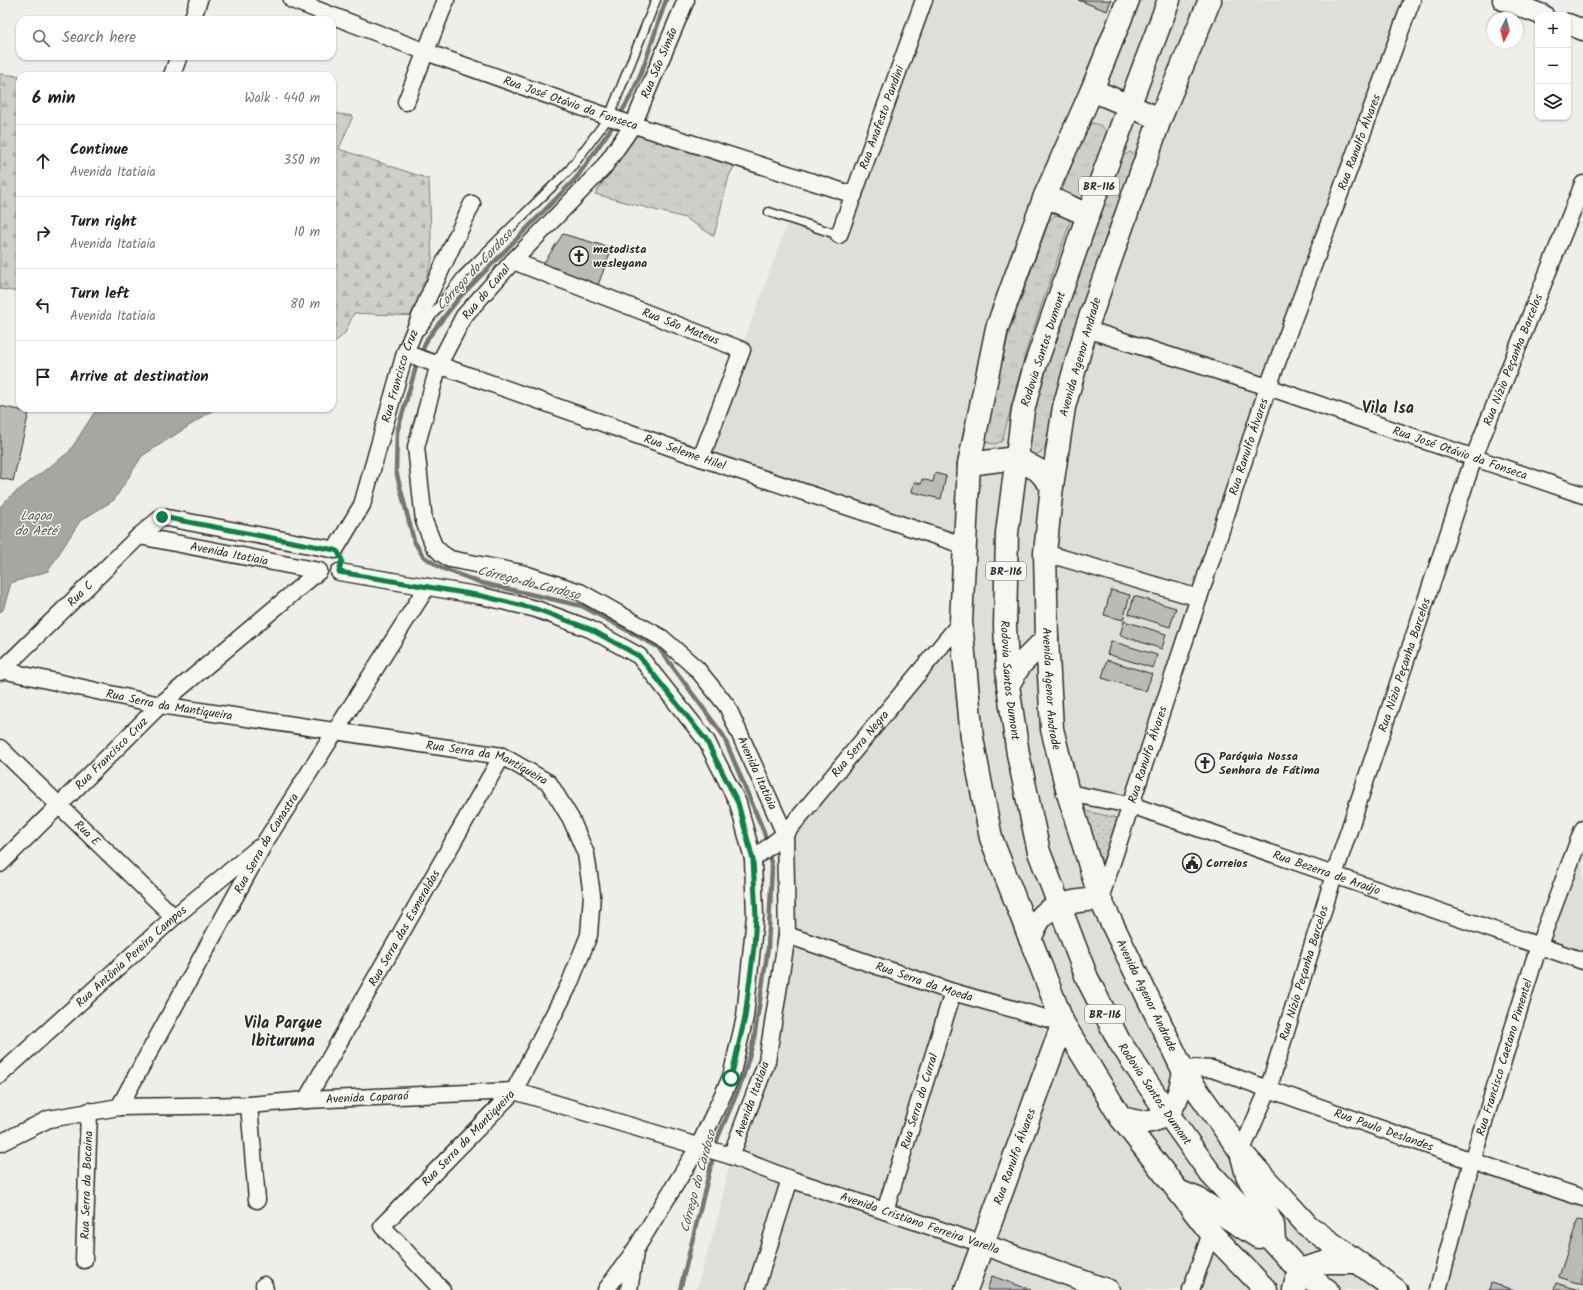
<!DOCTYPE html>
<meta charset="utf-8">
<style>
body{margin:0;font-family:Kalam,sans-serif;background:#f6f6f6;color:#222}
.controls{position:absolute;right:12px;top:12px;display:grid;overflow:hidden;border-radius:8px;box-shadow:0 1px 3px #0004}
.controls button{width:36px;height:36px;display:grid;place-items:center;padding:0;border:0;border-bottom:1px solid #e0e0e0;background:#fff;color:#222;font:20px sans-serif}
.compass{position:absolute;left:1487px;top:12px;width:36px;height:36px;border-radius:50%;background:#fff;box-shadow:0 1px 3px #0004;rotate:186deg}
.stop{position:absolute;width:12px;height:12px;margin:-9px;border:3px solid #0b8043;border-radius:50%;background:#fff}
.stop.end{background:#0b8043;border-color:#fff;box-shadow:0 1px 4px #0008}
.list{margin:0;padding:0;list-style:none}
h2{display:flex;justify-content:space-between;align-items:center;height:52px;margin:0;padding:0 16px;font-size:17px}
h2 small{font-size:13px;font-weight:400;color:#767676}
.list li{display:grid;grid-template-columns:26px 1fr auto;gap:12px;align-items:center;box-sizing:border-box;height:72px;padding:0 16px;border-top:1px solid #e0e0e0}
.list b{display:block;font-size:15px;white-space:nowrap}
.list p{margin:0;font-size:13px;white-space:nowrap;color:#767676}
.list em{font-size:13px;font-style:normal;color:#767676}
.icon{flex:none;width:22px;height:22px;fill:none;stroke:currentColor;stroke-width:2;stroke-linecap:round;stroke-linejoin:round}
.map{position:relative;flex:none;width:1583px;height:1290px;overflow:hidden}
.search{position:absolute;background:#fff;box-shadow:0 1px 3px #0004;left:16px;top:16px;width:320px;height:44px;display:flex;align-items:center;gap:10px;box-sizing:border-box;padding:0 14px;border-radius:12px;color:#767676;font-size:15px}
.panel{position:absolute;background:#fff;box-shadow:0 1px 3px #0004;left:16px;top:72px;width:320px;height:340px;border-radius:12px}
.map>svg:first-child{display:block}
</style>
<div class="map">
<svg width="1583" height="1290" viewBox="0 0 1583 1290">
<defs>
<pattern id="grass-tufts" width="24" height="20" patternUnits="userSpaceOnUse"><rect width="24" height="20" fill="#cececa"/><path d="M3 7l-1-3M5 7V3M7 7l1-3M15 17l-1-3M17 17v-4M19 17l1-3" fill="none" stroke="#b1b1ae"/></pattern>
<pattern id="forest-firs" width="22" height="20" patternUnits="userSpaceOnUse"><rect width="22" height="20" fill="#cececa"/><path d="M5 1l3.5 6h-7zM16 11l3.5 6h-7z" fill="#b1b1ae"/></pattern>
<pattern id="park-dots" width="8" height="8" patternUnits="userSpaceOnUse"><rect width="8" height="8" fill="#cececa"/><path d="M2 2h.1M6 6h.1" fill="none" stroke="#b1b1ae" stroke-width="1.8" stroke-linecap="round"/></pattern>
</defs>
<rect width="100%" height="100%" fill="#eeeeea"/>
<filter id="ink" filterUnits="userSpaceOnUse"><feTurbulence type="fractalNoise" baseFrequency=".025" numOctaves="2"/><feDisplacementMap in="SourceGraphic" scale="8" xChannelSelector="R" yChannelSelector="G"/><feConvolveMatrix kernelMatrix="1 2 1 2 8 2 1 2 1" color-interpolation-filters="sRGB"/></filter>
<g filter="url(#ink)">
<path fill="#dededb" d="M924,0H1416L1297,317L1100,899L1240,1152L1396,1290H696L719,1214L731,1156L775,1020L785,835L961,622L965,546L701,458L789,219L839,235Z
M1583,837V961L1540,945Z
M1472,1161L1583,1198V1290H1438Z"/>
<path fill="url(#grass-tufts)" stroke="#7c7c7a" d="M1087,123C1097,123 1103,125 1108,134L1085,198L1073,200L1064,196L1063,188Z
M637,130L736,163L729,176L714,236L685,218L595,194Z
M1130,152L1137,156L1073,340L1044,450L1038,454H1028L1025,448L1046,360L1121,157Z
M1055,215L1067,217L1070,222L1026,351L1002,441L995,444L988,443L984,437L985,425L1010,330L1049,221Z"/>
<path fill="url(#forest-firs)" stroke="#7c7c7a" d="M0,74L20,76V292L0,289Z
M332,113L353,116L339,149L429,179L432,260L414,316L354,313L345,333L332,345Z"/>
<path fill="url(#park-dots)" stroke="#7c7c7a" d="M1081,810L1117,818L1103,862L1094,848Z"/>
<path fill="#a6a6a3" stroke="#757573" d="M110,408H217L142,456L114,500L80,521L48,571L11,583L3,610L0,612V507L8,498L69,452L94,413Z"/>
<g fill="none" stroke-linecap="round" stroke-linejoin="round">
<path stroke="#757573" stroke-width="4.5" d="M619,116C642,82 652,39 666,0
M615,123L577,177L459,298L427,339L416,367L397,432L396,471L414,541L423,556L441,568L482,583L582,606L658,647L723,735L764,832L767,843
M680,1290L718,1137L742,1081L754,1039L768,948L772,867L768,851"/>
</g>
<path fill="#babab7" stroke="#2b2b2b" d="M1078,0H1111L1107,11Z
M563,234L612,248L598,285L543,264Z
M0,406L29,412L13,481L0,478Z
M935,473L946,476L941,499L912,492L914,482L921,484L922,479L933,482Z
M1111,590L1130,595L1123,620L1104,615Z
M1134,596L1176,608L1170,627L1129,614Z
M1124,621L1166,634L1162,649L1120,635Z
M1111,641L1157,655L1153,668L1107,654Z
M1107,660L1152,674L1146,691L1102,678Z
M1578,1219L1583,1220V1285L1559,1277Z
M992,1276L1031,1290H987Z
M1491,1283L1515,1290H1489Z
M1556,1283L1579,1290H1554Z"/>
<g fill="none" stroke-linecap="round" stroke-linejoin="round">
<g stroke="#2b2b2b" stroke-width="11">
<path id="service" d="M769,212L839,235
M421,330L462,276L570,169L609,117L656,0"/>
</g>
<g stroke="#2b2b2b" stroke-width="19">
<g id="minor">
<path id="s1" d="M292,0L426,52L609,117L854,195"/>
<path id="s2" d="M686,0L633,125L603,168L513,261L464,316L439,364L416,447L424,521L434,546L441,553L450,559L522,573L580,592L662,638L697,669L727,706L785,834L787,935L767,1061L731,1156"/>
<path d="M192,20L199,0"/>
<path d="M172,75L179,56"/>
<path d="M406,102L446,0"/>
<path id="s3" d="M839,235L924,0"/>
<path id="s4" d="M513,261L742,350L701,458"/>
<path id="s5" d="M1086,329L1268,387L1583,495"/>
<path id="s6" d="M405,353L701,458L966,546"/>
<path id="s7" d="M139,536L319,571"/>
<path id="s8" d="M335,550L362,505L405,353L430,293L472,204"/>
<path d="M1045,553L1199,598"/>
<path d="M339,572L482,596L536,609L590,629L639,656L706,740L738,803L753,859L755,916L745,1017L731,1077L699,1146L635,1250L606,1290"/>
<path id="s9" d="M2,670L160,705L502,756L549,783L571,819L586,854L592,895L589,935L569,985L514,1091L382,1226L442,1290"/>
<path id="s10" d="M0,672L139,536L162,517L331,549"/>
<path id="s11" d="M0,748L174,917"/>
<path id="s12" d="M1068,793L1131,805L1583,961"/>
<path id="s13" d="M753,859L785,834L961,622"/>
<path id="s14" d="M0,864L160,705L319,571"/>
<path id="s15" d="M1100,899L1268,387L1412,0"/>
<path id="s16" d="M787,935L953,992L1063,1023"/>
<path id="s17" d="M1184,1072L1195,1068L1212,1069L1472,1161L1583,1198"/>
<path id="s18" d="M0,1075L174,917L258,848"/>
<path id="s19" d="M306,1100L502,756"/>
<path d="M249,1105L257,1200"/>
<path id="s20" d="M119,1107L265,842L427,587"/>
<path id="s21" d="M0,1143L49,1119L119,1107L249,1105L306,1100L514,1091L731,1156L790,1179L982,1244"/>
<path id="s22" d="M1241,1152L1268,1090L1334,875L1474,457L1583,184"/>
<path id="s23" d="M885,1211L953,992"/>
<path id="s24" d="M84,1260L89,1111"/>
<path d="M264,1285L265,1290"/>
<path d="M629,1290L635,1253"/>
<path d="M755,1290L790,1179"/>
<path d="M1191,1290L1211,1233"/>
<path id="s25" d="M1438,1290L1472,1161L1539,945L1583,829"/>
</g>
</g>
<g stroke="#2b2b2b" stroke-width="23">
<path id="tertiary" d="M1503,0L1543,15
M1568,24L1583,30
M982,1244L1109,1290"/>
</g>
<g stroke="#2b2b2b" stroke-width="25">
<g id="secondary">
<path d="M1128,0L1092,90L1045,196L997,328L969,464L961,622L972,738L991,838L1063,1023L1121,1118L1211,1233L1266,1290"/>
<path id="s26" d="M1210,0L1160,119L1086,329L1064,407L1052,486L1045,553L1047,638L1052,729L1068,793L1100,899L1184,1072L1241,1152L1308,1226L1396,1290"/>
<path id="s27" d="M966,1290L1063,1023"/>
</g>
</g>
<g stroke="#2b2b2b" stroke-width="25">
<g id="trunk">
<path id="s28" d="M1169,0L1088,215L1034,369L1023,410L1007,533L1005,626L1008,685L1018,754L1039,852L1087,978L1119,1041L1168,1114L1210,1173L1299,1270L1327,1290"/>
<path d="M1092,90L1160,119"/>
<path d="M1045,196L1088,215"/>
<path d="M969,464L1016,458L1038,470L1052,486"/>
<path d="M1008,685L1020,665L1047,638"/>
<path d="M1030,939C1033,932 1036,925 1040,919C1050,903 1082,900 1100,899"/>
<path d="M1121,1118C1128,1119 1138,1123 1145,1122C1174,1119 1179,1096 1184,1072"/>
<path d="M1241,1152L1247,1175L1273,1225L1274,1240"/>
<path d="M1180,1192L1198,1199L1258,1237"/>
<path d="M1299,1270L1327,1262H1357"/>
<path d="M1294,1290L1299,1270"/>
</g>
</g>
<use href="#service" stroke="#f6f6f2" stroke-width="8"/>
<use href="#minor" stroke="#f6f6f2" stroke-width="16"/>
<use href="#tertiary" stroke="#f6f6f2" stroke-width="20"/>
<use href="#secondary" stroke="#f6f6f2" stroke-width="22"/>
<use href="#trunk" stroke="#f6f6f2" stroke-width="22"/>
</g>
</g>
<g fill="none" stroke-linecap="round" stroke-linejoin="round" filter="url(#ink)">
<path stroke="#0b8043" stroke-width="5" d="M162,517L335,550L338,552L342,560L339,572L482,596L536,609L590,629L639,656L706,740L738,803L753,860L756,916L754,947L745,1017L731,1078"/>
</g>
<defs>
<g id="church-ring" transform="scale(1)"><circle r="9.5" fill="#f6f6f2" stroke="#2b2b2b" stroke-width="1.5"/><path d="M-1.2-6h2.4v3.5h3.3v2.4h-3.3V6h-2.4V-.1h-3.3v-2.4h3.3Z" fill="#2b2b2b"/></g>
<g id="civic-ring" transform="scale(1)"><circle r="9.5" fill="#f6f6f2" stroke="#2b2b2b" stroke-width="1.5"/><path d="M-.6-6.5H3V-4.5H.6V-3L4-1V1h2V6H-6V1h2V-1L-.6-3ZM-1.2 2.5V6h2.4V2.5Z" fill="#2b2b2b"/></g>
</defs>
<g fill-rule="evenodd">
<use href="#church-ring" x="579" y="256"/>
<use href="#church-ring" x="1205" y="763"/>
<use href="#civic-ring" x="1192" y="863"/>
</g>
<g text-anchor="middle" stroke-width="3" stroke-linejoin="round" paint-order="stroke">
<g fill="#f6f6f2" stroke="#686867" stroke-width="1">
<rect x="1079" y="177" width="40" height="18" rx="3"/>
<rect x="986" y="562" width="40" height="18" rx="3"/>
<rect x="1085" y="1005" width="40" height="18" rx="3"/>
</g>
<g font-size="11" font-weight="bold" fill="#2b2b2b">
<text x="1099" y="190">BR-116</text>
<text x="1006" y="575">BR-116</text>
<text x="1105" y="1018">BR-116</text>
</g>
<g font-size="12" fill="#2b2b2b" stroke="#f6f6f2">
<text transform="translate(659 63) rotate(-67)" y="4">Rua São Simão</text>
<text dy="4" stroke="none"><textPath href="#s1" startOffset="297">Rua José Otávio da Fonseca</textPath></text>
<text dy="4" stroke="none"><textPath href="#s3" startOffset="125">Rua Anafesto Pandini</textPath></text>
<text dy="4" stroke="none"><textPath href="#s15" startOffset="800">Rua Ranulfo Álvares</textPath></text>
<text transform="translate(486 292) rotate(-50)" y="4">Rua do Canal</text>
<text dy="4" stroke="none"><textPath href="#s4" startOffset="180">Rua São Mateus</textPath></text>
<text transform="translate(1043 349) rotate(-72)" y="4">Rodovia Santos Dumont</text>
<text transform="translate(1080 357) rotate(-74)" y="4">Avenida Agenor Andrade</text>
<text dy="4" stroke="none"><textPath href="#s22" startOffset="838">Rua Nízio Peçanha Barcelos</textPath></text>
<text dy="4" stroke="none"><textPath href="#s8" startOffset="187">Rua Francisco Cruz</textPath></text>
<text dy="4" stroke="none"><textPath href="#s15" startOffset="476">Rua Ranulfo Álvares</textPath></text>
<text dy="4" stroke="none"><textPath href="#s6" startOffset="297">Rua Seleme Hilel</textPath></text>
<text dy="4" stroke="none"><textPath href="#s5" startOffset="394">Rua José Otávio da Fonseca</textPath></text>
<text dy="4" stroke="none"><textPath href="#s7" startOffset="92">Avenida Itatiaia</textPath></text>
<text dy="4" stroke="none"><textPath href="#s10" startOffset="112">Rua C</textPath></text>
<text dy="4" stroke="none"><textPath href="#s22" startOffset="514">Rua Nízio Peçanha Barcelos</textPath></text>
<text dy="4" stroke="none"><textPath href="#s28" startOffset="707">Rodovia Santos Dumont</textPath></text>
<text dy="4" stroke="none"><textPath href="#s26" startOffset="716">Avenida Agenor Andrade</textPath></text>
<text dy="4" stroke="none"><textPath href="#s9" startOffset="171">Rua Serra da Mantiqueira</textPath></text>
<text dy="4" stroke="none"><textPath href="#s13" startOffset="158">Rua Serra Negra</textPath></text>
<text dy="4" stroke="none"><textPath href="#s14" startOffset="157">Rua Francisco Cruz</textPath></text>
<text dy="4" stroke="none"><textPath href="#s15" startOffset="152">Rua Ranulfo Álvares</textPath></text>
<text dy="4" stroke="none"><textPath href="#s9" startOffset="495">Rua Serra da Mantiqueira</textPath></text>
<text dy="4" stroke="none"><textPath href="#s2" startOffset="1050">Avenida Itatiaia</textPath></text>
<text dy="4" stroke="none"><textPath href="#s11" startOffset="122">Rua E</textPath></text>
<text dy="4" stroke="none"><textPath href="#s20" startOffset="302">Rua Serra da Canastra</textPath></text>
<text dy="4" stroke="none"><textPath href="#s12" startOffset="271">Rua Bezerra de Araújo</textPath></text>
<text dy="4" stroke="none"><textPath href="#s19" startOffset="198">Rua Serra das Esmeraldas</textPath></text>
<text dy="4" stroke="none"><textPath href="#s18" startOffset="177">Rua Antônia Pereira Campos</textPath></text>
<text dy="4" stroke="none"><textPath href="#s22" startOffset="190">Rua Nízio Peçanha Barcelos</textPath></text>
<text dy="4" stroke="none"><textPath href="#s16" startOffset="145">Rua Serra da Moeda</textPath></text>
<text dy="4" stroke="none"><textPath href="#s26" startOffset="1040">Avenida Agenor Andrade</textPath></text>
<text dy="4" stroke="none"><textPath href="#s25" startOffset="242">Rua Francisco Caetano Pimentel</textPath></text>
<text dy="4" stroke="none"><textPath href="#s28" startOffset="1151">Rodovia Santos Dumont</textPath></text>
<text dy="4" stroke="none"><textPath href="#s21" startOffset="374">Avenida Caparaó</textPath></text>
<text transform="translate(752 1099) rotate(-70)" y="4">Avenida Itatiaia</text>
<text dy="4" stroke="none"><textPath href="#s23" startOffset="115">Rua Serra do Curral</textPath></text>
<text dy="4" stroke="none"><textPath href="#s17" startOffset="211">Rua Paulo Deslandes</textPath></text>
<text transform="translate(468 1138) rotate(-46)" y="4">Rua Serra da Mantiqueira</text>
<text dy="4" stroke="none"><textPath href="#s27" startOffset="142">Rua Ranulfo Álvares</textPath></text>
<text dy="4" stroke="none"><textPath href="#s24" startOffset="75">Rua Serra da Bocaina</textPath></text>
<text transform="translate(920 1223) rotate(19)" y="4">Avenida Cristiano Ferreira Varella</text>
</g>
<g font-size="12" font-weight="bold" fill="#2b2b2b" stroke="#f6f6f2" text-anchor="start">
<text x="593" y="253">metodista<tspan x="593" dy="14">wesleyana</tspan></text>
<text x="1219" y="760">Paróquia Nossa<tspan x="1219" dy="14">Senhora de Fátima</tspan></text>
<text x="1206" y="867">Correios</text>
</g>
<g font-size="13" font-style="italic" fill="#565655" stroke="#f6f6f2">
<text transform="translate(474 269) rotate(-47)" y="5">Córrego do Cardoso</text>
<text x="36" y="520">Lagoa<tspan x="36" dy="15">do Aeté</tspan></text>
<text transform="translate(529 582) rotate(14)" y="5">Córrego do Cardoso</text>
<text transform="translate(697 1181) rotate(-75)" y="5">Córrego do Cardoso</text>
</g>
<g font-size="16" font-weight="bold" fill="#2b2b2b" stroke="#f6f6f2">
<text x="1388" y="413">Vila Isa</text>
<text x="283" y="1028">Vila Parque<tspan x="283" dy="18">Ibituruna</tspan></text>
</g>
</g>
</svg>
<div class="controls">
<button>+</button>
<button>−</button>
<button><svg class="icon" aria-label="layers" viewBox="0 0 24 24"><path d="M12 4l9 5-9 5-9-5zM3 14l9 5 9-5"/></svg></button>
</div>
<svg class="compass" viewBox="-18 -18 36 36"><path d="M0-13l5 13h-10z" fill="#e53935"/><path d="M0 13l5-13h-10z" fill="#767676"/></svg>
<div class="stop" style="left:731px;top:1078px"></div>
<div class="stop end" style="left:162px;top:517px"></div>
<div class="search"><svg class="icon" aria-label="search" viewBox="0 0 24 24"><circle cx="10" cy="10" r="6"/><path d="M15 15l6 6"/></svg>Search here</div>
<section class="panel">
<h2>6 min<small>Walk · 440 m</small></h2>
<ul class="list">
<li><svg class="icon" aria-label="ahead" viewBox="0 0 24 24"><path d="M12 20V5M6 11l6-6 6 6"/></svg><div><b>Continue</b><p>Avenida Itatiaia</p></div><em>350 m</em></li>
<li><svg class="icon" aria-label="right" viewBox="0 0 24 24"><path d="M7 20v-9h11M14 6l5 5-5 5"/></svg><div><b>Turn right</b><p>Avenida Itatiaia</p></div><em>10 m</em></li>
<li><svg class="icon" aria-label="left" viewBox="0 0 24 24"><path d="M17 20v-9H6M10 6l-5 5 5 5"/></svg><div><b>Turn left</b><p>Avenida Itatiaia</p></div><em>80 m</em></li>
<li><svg class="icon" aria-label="arrive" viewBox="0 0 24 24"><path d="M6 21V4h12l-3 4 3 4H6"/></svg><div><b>Arrive at destination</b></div></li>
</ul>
</section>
</div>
